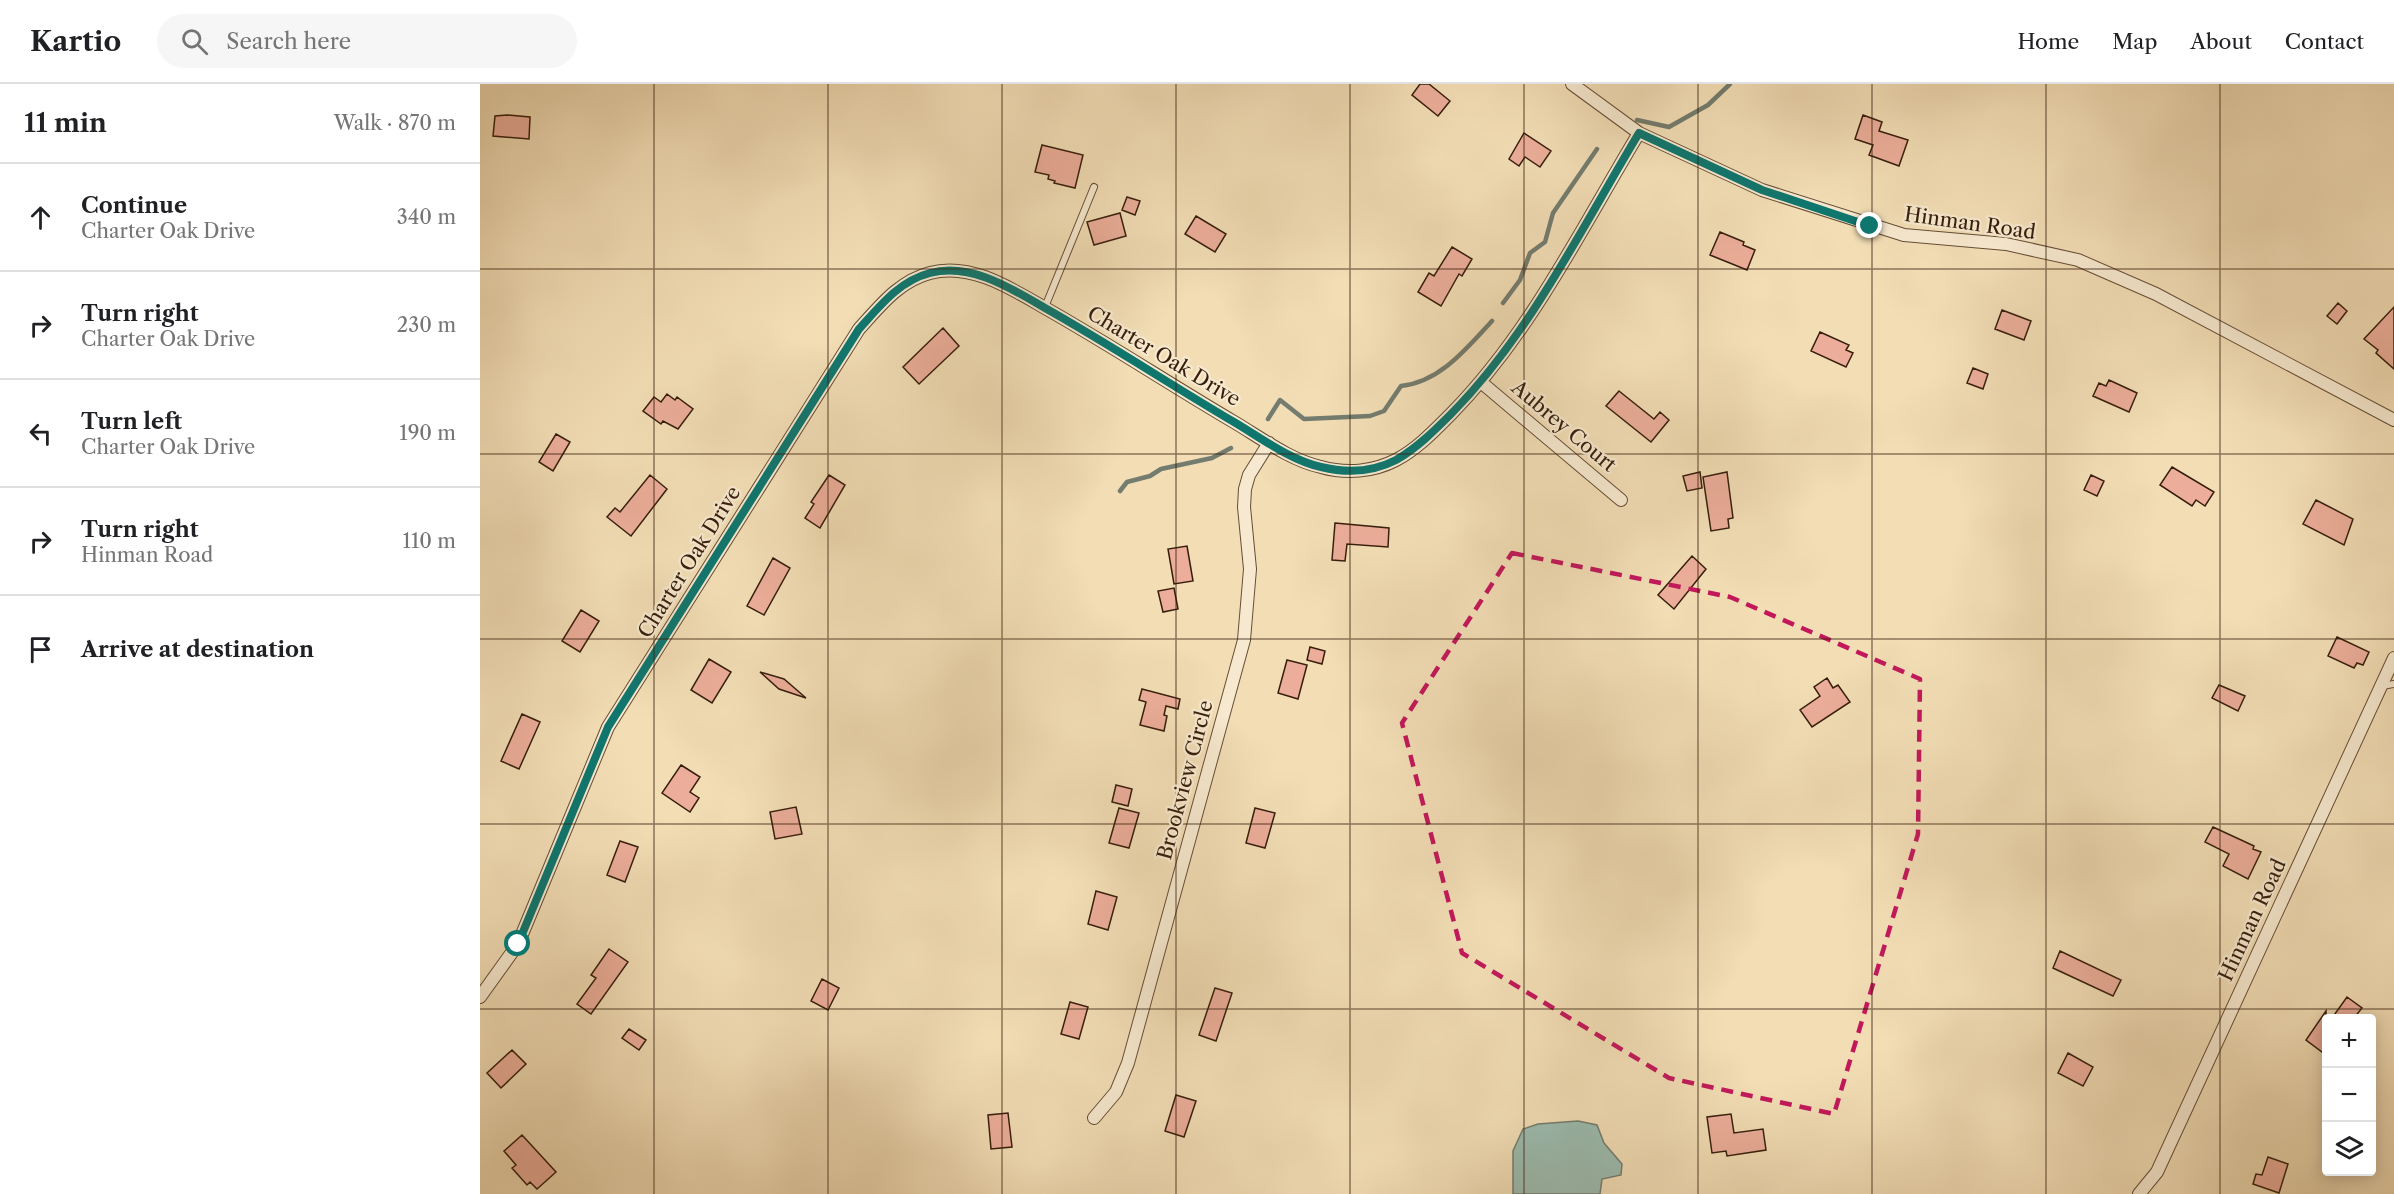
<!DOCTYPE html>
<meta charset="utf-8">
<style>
body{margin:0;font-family:"Libre Caslon Text",serif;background:#f6f6f6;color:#202124}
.controls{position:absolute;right:18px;bottom:18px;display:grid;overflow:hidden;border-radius:6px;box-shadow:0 3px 15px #0003}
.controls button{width:54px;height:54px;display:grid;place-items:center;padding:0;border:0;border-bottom:2px solid #e0e0e0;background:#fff;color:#202124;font:30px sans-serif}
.stop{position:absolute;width:18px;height:18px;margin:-14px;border:4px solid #0f766e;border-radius:50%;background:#fff}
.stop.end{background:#0f766e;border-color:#fff;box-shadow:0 2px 6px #0008}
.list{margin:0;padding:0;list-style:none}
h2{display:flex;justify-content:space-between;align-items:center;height:78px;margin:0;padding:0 24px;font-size:26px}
h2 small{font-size:20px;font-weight:400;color:#757577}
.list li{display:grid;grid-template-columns:39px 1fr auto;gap:18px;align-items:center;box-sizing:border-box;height:108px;padding:0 24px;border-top:2px solid #e0e0e0}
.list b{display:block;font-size:22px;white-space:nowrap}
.list p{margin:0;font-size:20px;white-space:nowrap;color:#757577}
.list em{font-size:20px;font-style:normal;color:#757577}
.icon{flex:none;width:33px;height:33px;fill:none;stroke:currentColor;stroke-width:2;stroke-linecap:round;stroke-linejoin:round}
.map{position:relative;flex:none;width:1914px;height:1110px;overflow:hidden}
header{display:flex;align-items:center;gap:36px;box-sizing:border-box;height:84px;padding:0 30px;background:#fff;border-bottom:2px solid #e0e0e0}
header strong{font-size:28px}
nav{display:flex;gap:33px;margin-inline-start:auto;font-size:21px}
.search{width:420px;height:54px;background:#f6f6f6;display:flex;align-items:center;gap:15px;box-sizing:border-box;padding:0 21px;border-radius:33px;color:#757577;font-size:22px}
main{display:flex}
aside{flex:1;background:#fff}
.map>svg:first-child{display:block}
</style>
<header>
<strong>Kartio</strong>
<div class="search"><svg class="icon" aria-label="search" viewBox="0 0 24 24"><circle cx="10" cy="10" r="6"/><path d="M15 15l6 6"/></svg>Search here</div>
<nav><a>Home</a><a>Map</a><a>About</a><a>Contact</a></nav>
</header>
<main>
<aside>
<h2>11 min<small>Walk · 870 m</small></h2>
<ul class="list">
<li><svg class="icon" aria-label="ahead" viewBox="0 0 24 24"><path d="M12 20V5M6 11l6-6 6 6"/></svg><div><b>Continue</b><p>Charter Oak Drive</p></div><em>340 m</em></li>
<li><svg class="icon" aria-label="right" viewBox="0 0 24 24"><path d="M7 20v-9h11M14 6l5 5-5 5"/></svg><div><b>Turn right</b><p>Charter Oak Drive</p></div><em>230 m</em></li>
<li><svg class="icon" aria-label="left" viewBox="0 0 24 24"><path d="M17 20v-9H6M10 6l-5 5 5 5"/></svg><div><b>Turn left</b><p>Charter Oak Drive</p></div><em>190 m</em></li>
<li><svg class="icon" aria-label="right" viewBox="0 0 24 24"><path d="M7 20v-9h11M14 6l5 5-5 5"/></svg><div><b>Turn right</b><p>Hinman Road</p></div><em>110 m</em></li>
<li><svg class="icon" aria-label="arrive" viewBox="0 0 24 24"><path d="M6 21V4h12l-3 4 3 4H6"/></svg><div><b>Arrive at destination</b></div></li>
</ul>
</aside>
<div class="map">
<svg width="1914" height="1110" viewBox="0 0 1914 1110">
<rect width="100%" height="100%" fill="#f2ddb5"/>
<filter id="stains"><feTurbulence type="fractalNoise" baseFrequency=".00333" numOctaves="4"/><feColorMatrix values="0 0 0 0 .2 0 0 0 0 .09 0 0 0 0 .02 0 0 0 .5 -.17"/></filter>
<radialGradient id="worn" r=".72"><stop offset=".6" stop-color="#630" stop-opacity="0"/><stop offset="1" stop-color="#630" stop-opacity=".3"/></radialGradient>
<path fill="#9bbbaf" stroke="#737c6e" stroke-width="1.5" d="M1098,1037L1117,1041L1124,1059L1142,1080L1141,1091L1122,1095L1120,1110H1033V1067L1043,1045L1058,1040Z"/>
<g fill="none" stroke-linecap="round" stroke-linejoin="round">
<path stroke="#737c6e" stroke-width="4.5" d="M1157,36L1189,43L1228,21L1250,0
M1023,219L1040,196L1050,169L1065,158L1073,129L1117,65
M788,335L800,316L824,335L890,332L904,327L921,302C960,298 987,264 1012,237
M640,407L647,398L670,392L681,385L732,374L751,364"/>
</g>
<path fill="#ecae9a" stroke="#371e0c" stroke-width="1.5" d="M940,0H949L970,17L958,32L932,11Z
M27,31L50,33L49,55L13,52L15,32Z
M1383,31L1402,38L1399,47L1428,56L1419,82L1389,71L1393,61L1375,55Z
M1044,49L1071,67L1060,83L1045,73L1039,82L1029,75Z
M562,61L603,71L595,104L574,99L575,97L568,95L569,91L555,88Z
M647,113L660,117L655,131L642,126Z
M640,129L646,152L614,161L607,138Z
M716,132L746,150L735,168L705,150Z
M1240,148L1264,158L1263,161L1275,166L1267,186L1230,171Z
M972,163L992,175L982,192L979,190L961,222L938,208L949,189L954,192Z
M1858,219L1867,227L1857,240L1847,232Z
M1914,223V285L1896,269L1898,266L1884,255Z
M1522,226L1551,237L1544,256L1515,245Z
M463,244L479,262L439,300L423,283Z
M1340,248L1369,261L1366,266L1373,269L1366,283L1331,267Z
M1493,284L1508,290L1503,305L1487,299Z
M1629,296L1657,309L1649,328L1613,312L1619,299L1626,302Z
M1139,307L1174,335L1180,328L1189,336L1171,358L1126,322Z
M187,310L195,316L197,313L213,325L198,345L183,337L181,340L163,327L174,313L181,318Z
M76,350L90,358L73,387L59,378Z
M1692,383L1734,408L1725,422L1716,416L1712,422L1680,401Z
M1220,388L1222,404L1207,407L1203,392Z
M1247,388L1253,434L1248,435L1249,444L1231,447L1223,393Z
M170,391L187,405L151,452L127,433L135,424L140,428Z
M349,391L365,401L340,444L325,434L334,420L331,418Z
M1611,391L1624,397L1617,412L1604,406Z
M1836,416L1873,435L1864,461L1823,440Z
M855,439L909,444L908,463L867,460L865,477L852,476Z
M707,462L713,497L694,500L688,465Z
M1212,472L1226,485L1194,525L1178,511Z
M293,474L310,484L284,531L267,522Z
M694,504L698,525L683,528L678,507Z
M101,526L119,537L100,568L82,557Z
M1857,553L1889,568L1883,581L1877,579L1874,584L1848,572Z
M830,563L845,567L842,580L827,576Z
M229,575L251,588L232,619L211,606Z
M807,576L827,581L818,615L798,609Z
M280,588L304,595L326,614L299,605Z
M1347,594L1353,604L1358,601L1370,618L1332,643L1320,626L1340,612L1334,603Z
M1739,601L1765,612L1758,627L1732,614Z
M662,605L700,615L698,625L686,622L684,631L687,632L684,647L660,641L666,618L659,616Z
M42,630L60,638L39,685L21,677Z
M201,681L220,693L210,708L219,714L210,728L182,709Z
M636,701L652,705L648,722L632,718Z
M316,723L322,750L295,755L290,728Z
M639,724L659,729L649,764L629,759Z
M775,724L795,729L785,764L766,759Z
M1733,743L1774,762L1773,765L1781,768L1768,795L1743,782L1749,770L1725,758Z
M140,757L158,763L145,798L127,791Z
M616,807L637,813L628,846L608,840Z
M129,865L148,878L111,930L97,920L116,894L111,891Z
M1580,867L1641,896L1633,912L1573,884Z
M342,895L359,904L348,926L331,917Z
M735,904L752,909L736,957L719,951Z
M1867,913L1882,924L1874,934H1852Z
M590,918L608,923L599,955L581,950Z
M1846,927V971L1826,956Z
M149,945L166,956L159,966L142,954Z
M32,966L46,980L21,1004L7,989Z
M1588,969L1613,983L1603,1002L1578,989Z
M696,1011L716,1017L704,1053L685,1047Z
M528,1029L532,1063L511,1065L508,1031Z
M1251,1030L1254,1049L1283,1045L1286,1066L1247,1072L1246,1067L1232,1069L1227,1033Z
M42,1051L76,1088L57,1105L50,1098L47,1101L32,1084L36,1081L24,1067Z
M1788,1073L1808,1080L1799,1109L1773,1100L1776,1090L1782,1091Z"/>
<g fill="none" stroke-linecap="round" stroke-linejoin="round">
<g stroke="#664e36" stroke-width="8">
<path id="lane" d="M565,223L614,103
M1902,602L1914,600"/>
</g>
<g stroke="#664e36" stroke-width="14">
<path id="street" d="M1092,0L1159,49L1282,106L1424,151L1526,160L1598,176L1676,210L1914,336
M1002,299L1141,416
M0,913L38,860L128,643L379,245C400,222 419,197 450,189C491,178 532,205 565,224C629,260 691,301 754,338C781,354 810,376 841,383C866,390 893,388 916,376C937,365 954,347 971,330C1050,250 1101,145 1159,49
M614,1034L636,1008L648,979L764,556L770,485L764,423L765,405L769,391L789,359
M1659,1110L1677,1088L1914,574"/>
</g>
<use href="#lane" stroke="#f7e9cf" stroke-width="6"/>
<use href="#street" stroke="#f7e9cf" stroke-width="12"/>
</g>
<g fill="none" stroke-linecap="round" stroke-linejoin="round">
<path stroke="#0f766e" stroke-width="8" d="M38,860L128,643L379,245C400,222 419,197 450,189C491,178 532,205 565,224C629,260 691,301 754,338C781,354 810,376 841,383C866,389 893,388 916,376C937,364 954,347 971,330C1050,250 1101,145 1159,49L1282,106L1390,142"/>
</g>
<path fill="none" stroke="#c2185b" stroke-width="4.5" stroke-dasharray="12 8" stroke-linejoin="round" d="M1032,469L1250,513L1440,595L1438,750L1354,1030L1189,994L982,869L922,639Z"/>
<path fill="none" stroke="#371e0c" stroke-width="1.5" stroke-opacity="0.55" d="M174,0V1110M348,0V1110M522,0V1110M696,0V1110M870,0V1110M1044,0V1110M1218,0V1110M1392,0V1110M1566,0V1110M1740,0V1110M0,185H1914M0,370H1914M0,555H1914M0,740H1914M0,925H1914"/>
<g text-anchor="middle" stroke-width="4.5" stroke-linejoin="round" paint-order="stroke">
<g font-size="20" fill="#371e0c" stroke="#f7e9cf">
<text transform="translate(1490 139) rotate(8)" y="7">Hinman Road</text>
<text transform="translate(684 272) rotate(31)" y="7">Charter Oak Drive</text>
<text transform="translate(1084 342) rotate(40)" y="7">Aubrey Court</text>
<text transform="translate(209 478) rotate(-58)" y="7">Charter Oak Drive</text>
<text transform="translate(705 696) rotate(-75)" y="7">Brookview Circle</text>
<text transform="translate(1772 836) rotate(-65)" y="7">Hinman Road</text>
</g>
</g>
<rect width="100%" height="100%" filter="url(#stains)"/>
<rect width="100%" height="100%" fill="url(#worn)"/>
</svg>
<div class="controls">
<button>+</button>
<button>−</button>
<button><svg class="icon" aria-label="layers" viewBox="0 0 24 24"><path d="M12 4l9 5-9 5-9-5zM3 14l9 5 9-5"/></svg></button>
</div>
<div class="stop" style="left:38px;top:860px"></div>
<div class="stop end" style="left:1390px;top:142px"></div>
</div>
</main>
